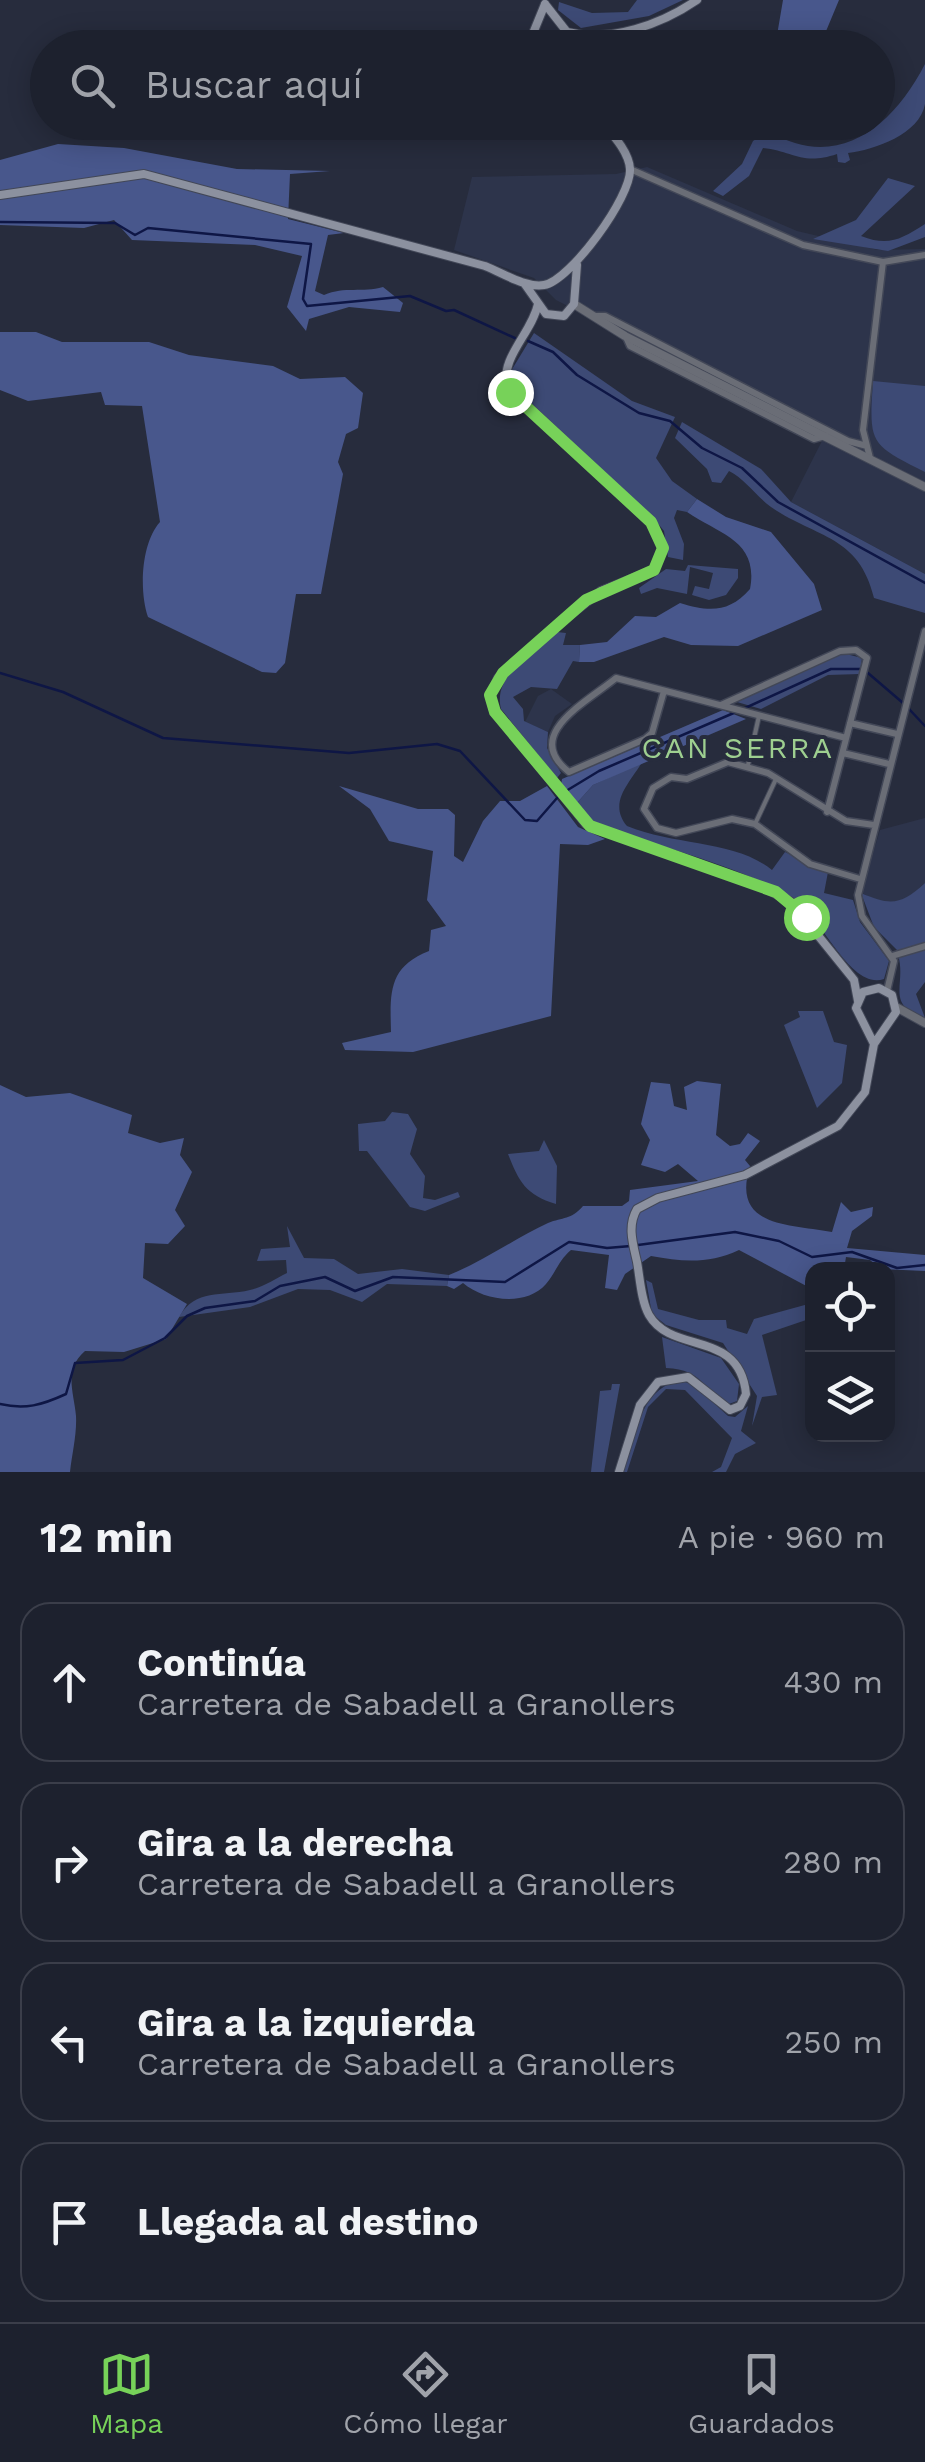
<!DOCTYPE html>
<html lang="es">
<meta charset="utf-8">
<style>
body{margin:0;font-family:"Work Sans",sans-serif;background:#252936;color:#f1f3f6}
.controls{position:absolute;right:30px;bottom:30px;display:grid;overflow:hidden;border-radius:20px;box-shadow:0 5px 25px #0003}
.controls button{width:90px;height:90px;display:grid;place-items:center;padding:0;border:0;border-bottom:2px solid #3b3e4a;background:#1d212e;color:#f1f3f6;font:50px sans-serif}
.stop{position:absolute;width:30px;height:30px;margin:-22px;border:8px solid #77d259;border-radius:50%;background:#fff}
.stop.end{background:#77d259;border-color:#fff;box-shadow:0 2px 10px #0008}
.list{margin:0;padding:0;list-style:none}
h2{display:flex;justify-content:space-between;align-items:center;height:130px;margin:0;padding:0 40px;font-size:42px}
h2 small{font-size:32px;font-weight:400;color:#a0a3aa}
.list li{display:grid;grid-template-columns:65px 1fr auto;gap:30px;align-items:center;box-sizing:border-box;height:160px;margin:0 20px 20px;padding:0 20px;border:2px solid #3b3e4a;border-radius:30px}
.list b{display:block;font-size:38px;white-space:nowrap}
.list p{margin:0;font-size:32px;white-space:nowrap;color:#a0a3aa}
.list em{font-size:32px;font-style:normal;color:#a0a3aa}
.icon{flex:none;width:55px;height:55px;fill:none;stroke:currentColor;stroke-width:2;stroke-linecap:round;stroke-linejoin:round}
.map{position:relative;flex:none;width:925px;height:1472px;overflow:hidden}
.search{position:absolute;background:#1d212e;box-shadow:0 5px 25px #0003;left:30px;right:30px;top:30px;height:110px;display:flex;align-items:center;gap:25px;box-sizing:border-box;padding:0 35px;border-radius:55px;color:#a0a3aa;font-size:38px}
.sheet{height:850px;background:#1d212e}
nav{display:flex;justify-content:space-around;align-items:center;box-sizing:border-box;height:140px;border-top:2px solid #3b3e4a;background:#1d212e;font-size:28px;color:#a0a3aa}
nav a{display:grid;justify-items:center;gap:5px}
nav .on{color:#77d259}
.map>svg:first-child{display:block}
</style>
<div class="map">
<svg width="925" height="1472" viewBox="0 0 925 1472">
<rect width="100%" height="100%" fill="#272c3d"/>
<path fill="#2d344b" d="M647,167L797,231L878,250L925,249V574L791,502L824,437L556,300L534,278L454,250L472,177L616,174Z
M551,689L572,704L555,716L548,732L525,722L538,696Z
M925,818V883L904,902L887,904L861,893L880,830Z"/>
<path fill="#3d4a75" d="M637,0H683L649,16L581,28L558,10L559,2L592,13L628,12Z
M925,64C925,76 925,92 925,104C920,134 874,150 848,153L850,160L845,163L838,162L837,154C802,166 793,151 763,148L749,176L723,196L713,191L742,164L753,141L768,131C837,172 892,128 925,64Z
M888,178L915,186L861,236C889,247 901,239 925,224V237L888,251L813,239L856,220Z
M534,333L632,401L675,417L656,458L672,481L697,499L687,512L677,510L674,518L684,544L683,560L668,557L664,531L656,521L517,392L511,371Z
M873,381L925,386V472C869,444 869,444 873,381Z
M682,422L761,469L791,502L925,574V613L874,598C859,535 816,538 771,507C756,496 745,479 729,471L721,483L712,482L707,469L675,438Z
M688,565L738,569V578L726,595L709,600L692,595L695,586L709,589L713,573L690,567L687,594L657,588L641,594L639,588L666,569L685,571Z
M557,632L566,633L563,645H580L579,662L573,661L557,689L531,687L513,697L523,709L524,721L548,732L547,748L561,773L557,778L501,709C492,675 535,652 557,632Z
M842,653L862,658L860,674L828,675L761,709L737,702Z
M642,762C631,782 607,802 627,826C676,846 735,840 772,870L785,852L828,872L824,893L853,900L860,922L889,961L884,979C851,990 824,922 798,902C760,872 648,843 597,825L576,804L593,785Z
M925,883V944L898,951L874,927L861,893C891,906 901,905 925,883Z
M925,948V982L916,994L925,1018C884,1005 907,984 898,955Z
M798,1011H823L834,1042L847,1045L842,1083L817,1108L784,1025L800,1017Z
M392,1112L408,1114L417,1129L410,1154L425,1176L423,1198L435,1200L458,1192L460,1197L425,1211L410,1207L367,1151H359L358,1124L385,1121Z
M544,1140L557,1166L556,1204C526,1195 519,1182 508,1154L539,1151Z
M287,1226L304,1258L334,1259L358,1274L402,1269L449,1275L447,1286L387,1284L362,1302L330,1290L298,1289L250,1307L179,1317C196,1288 221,1297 250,1290C263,1287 275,1279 287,1273L286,1260L257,1261L261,1249L290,1247Z
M646,1280L652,1283L658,1309L699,1320H726L727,1328L747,1334L754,1319L812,1303V1318L762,1335L777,1395L762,1397L752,1426L757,1396L723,1343L666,1325L652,1314Z
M662,1337L721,1358L739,1384L737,1401L729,1404C701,1390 705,1370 666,1368Z
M681,1381L693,1384L728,1416L735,1417L748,1406L741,1431L756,1443L735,1454L726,1472H712L721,1467L732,1438L685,1390L666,1389L648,1407L627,1472H623C634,1439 640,1386 681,1381Z
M612,1384H620L604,1472H591L600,1391L611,1390Z"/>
<path fill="#48578c" d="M783,0H839L824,36L826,47H775Z
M58,144L124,148L237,169L330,171L290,174L288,219L344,233L328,235L315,291L324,295C345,286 362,293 383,287L403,303L400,312L349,307L309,319L306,331L287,307L302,256L255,245L132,240L114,220L84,228L0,225V160Z
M0,332H36L62,342H149L189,355L273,366L300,379L345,377L363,393L358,428L346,434L338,462L343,474L321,594H296L285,663L276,673L262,672L148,617C139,591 141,543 160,522L142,406L105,405L101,392L28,401L0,390Z
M697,499L726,517L771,532L814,584L822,610L738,646L691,645L664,637L594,662H579L580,645L607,642L635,616L656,617L680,603C709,612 729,613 750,589C759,541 721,535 687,512Z
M723,710L746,719L593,785L576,804L561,785L562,779Z
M339,786L418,809H448L455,815L454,856L463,862L483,821L500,801H520L547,786L578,827L605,839L588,845L560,844L551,1016L413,1052L345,1050L342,1043L391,1032C390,993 388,967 429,951L431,930L446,926L427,900L433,851L389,841L370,809Z
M697,1081L721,1084L716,1135L730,1146L740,1144L748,1133L760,1141L745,1160L750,1166C731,1227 787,1224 832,1232L841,1202L851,1212L873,1207L872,1216L852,1231L847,1248L925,1255V1271L881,1269L870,1260L846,1257L844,1269L812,1270V1289L739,1250C709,1264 683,1262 651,1256L625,1274L617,1290L605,1288L609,1255L571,1250C559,1260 556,1272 546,1284C526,1307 484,1301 463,1283L454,1289L447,1286L449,1275C484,1261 514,1239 548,1223C563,1217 571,1220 583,1206H622L629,1201L630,1190L698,1181L678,1164L665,1172L641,1165L650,1140L641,1124L651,1082L670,1084L674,1106L687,1110L684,1087Z
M0,1085L26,1097L70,1093L132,1115L128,1133L160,1143L184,1138L180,1155L192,1172L175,1210L185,1226L168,1244L145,1243L143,1278L187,1304L166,1339L124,1352L85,1351C63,1370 74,1392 76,1416C77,1434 72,1454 70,1472H0Z"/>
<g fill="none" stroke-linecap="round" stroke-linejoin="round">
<path stroke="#0e1645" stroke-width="2.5" d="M0,222L115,223L135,235L148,228L311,244L303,299L307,306L410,296L446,311L454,310L517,339
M528,341L553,352L577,375L639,413L670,421L702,448L742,468L778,502L925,583
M0,673L63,692L163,738L349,753L437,744L460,751L525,820L537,821L557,798
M868,673L903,703
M743,709L831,669H861
M909,709L925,726
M566,791L599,771L736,712
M638,1245L735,1232L779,1241L812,1257L852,1252L897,1268L925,1265
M0,1404C25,1410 42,1405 66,1394L75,1363L123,1360L165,1338L187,1316L205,1308L255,1301L280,1286L325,1277L355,1291L393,1277L505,1282L569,1242L607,1248L631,1246"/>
<g stroke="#424757" stroke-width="6">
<path id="pedestrian" d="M748,765L759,716
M755,824L776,779"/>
</g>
<g stroke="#424757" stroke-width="9">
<path id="minor" d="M630,169L803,245L883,262L925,255
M594,316H605L848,441L867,446
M626,337L630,346L814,439L825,436
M870,458L863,430L883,262
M664,691L652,733L645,739L569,772C521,735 587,702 616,678L846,738
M721,705L840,651L856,650L867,658L827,812
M850,723L897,734
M843,753L889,764
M860,879L810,864L755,824L732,819L676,833L657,828L644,809L653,788L671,777L687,779L728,762L768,773L846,821L874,825
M892,956L925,946
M887,991L894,961L862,916L858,895L925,631"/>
</g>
<g stroke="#424757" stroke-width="10">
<path id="tertiary" d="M574,304L625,336L925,487
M896,1007L925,1023"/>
</g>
<g stroke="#424757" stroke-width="10">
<path id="secondary" d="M545,4L567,32C611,43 662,24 697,0
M527,48L545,4
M571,48L591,36
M0,195L144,174L485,266C503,273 525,288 544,285C570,281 632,196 630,169C629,152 613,135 602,122
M524,283L546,314L564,316L574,304L577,265
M538,304C532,333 500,357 507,387L651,522L663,548L654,570L601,591L557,625L498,678L491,695L493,708L586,824L763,887L791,902L854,980L858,1001
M619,1472L640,1405L658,1382L688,1377L730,1410L740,1406L746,1394C740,1329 672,1355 649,1315C641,1301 640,1278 637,1262C633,1244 627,1226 637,1209L658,1198L745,1175L838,1126L865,1092L874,1044L896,1012L892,995L879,988L863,992L856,1008L874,1044"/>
</g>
<use href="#pedestrian" stroke="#6a6d76" stroke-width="4"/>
<use href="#minor" stroke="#6a6d76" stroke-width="6"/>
<use href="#tertiary" stroke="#6a6d76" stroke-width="8"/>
<use href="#secondary" stroke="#8c919f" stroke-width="8"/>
</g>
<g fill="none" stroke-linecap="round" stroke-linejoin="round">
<path stroke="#77d259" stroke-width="12" d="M510,392L651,522L663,548L654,570L586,600L503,673L490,695L495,712L590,826L776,892L806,917"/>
</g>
<g text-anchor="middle" stroke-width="8" stroke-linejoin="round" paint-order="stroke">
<g font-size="30" letter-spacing="2.5" fill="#9ecf90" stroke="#272c3d">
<text x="738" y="758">CAN SERRA</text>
</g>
</g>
</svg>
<div class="controls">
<button><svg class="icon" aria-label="locate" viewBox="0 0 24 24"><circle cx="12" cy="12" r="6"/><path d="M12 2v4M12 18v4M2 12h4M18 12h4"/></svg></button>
<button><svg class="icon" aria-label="layers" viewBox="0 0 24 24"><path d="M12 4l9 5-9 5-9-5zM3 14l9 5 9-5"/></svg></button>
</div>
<div class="stop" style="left:806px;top:917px"></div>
<div class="stop end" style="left:510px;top:392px"></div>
<div class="search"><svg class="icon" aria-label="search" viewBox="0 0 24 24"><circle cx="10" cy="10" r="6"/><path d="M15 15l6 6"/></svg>Buscar aquí</div>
</div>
<section class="sheet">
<h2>12 min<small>A pie · 960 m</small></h2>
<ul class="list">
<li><svg class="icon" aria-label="ahead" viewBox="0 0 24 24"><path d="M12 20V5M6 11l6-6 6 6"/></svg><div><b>Continúa</b><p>Carretera de Sabadell a Granollers</p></div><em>430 m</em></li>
<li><svg class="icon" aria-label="right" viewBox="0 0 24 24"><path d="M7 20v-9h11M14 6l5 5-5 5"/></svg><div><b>Gira a la derecha</b><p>Carretera de Sabadell a Granollers</p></div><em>280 m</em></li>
<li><svg class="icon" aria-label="left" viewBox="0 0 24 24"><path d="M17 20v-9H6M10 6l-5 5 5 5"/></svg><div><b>Gira a la izquierda</b><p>Carretera de Sabadell a Granollers</p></div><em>250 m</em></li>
<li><svg class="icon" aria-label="arrive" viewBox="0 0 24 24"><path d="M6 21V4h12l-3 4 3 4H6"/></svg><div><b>Llegada al destino</b></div></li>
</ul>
</section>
<nav>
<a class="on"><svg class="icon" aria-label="map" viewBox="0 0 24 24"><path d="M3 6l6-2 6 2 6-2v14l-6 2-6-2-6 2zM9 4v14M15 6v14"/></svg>Mapa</a>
<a><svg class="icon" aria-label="directions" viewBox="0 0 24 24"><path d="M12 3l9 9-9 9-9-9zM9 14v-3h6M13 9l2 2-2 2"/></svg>Cómo llegar</a>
<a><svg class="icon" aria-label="saved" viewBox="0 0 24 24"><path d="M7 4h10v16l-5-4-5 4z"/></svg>Guardados</a>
</nav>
